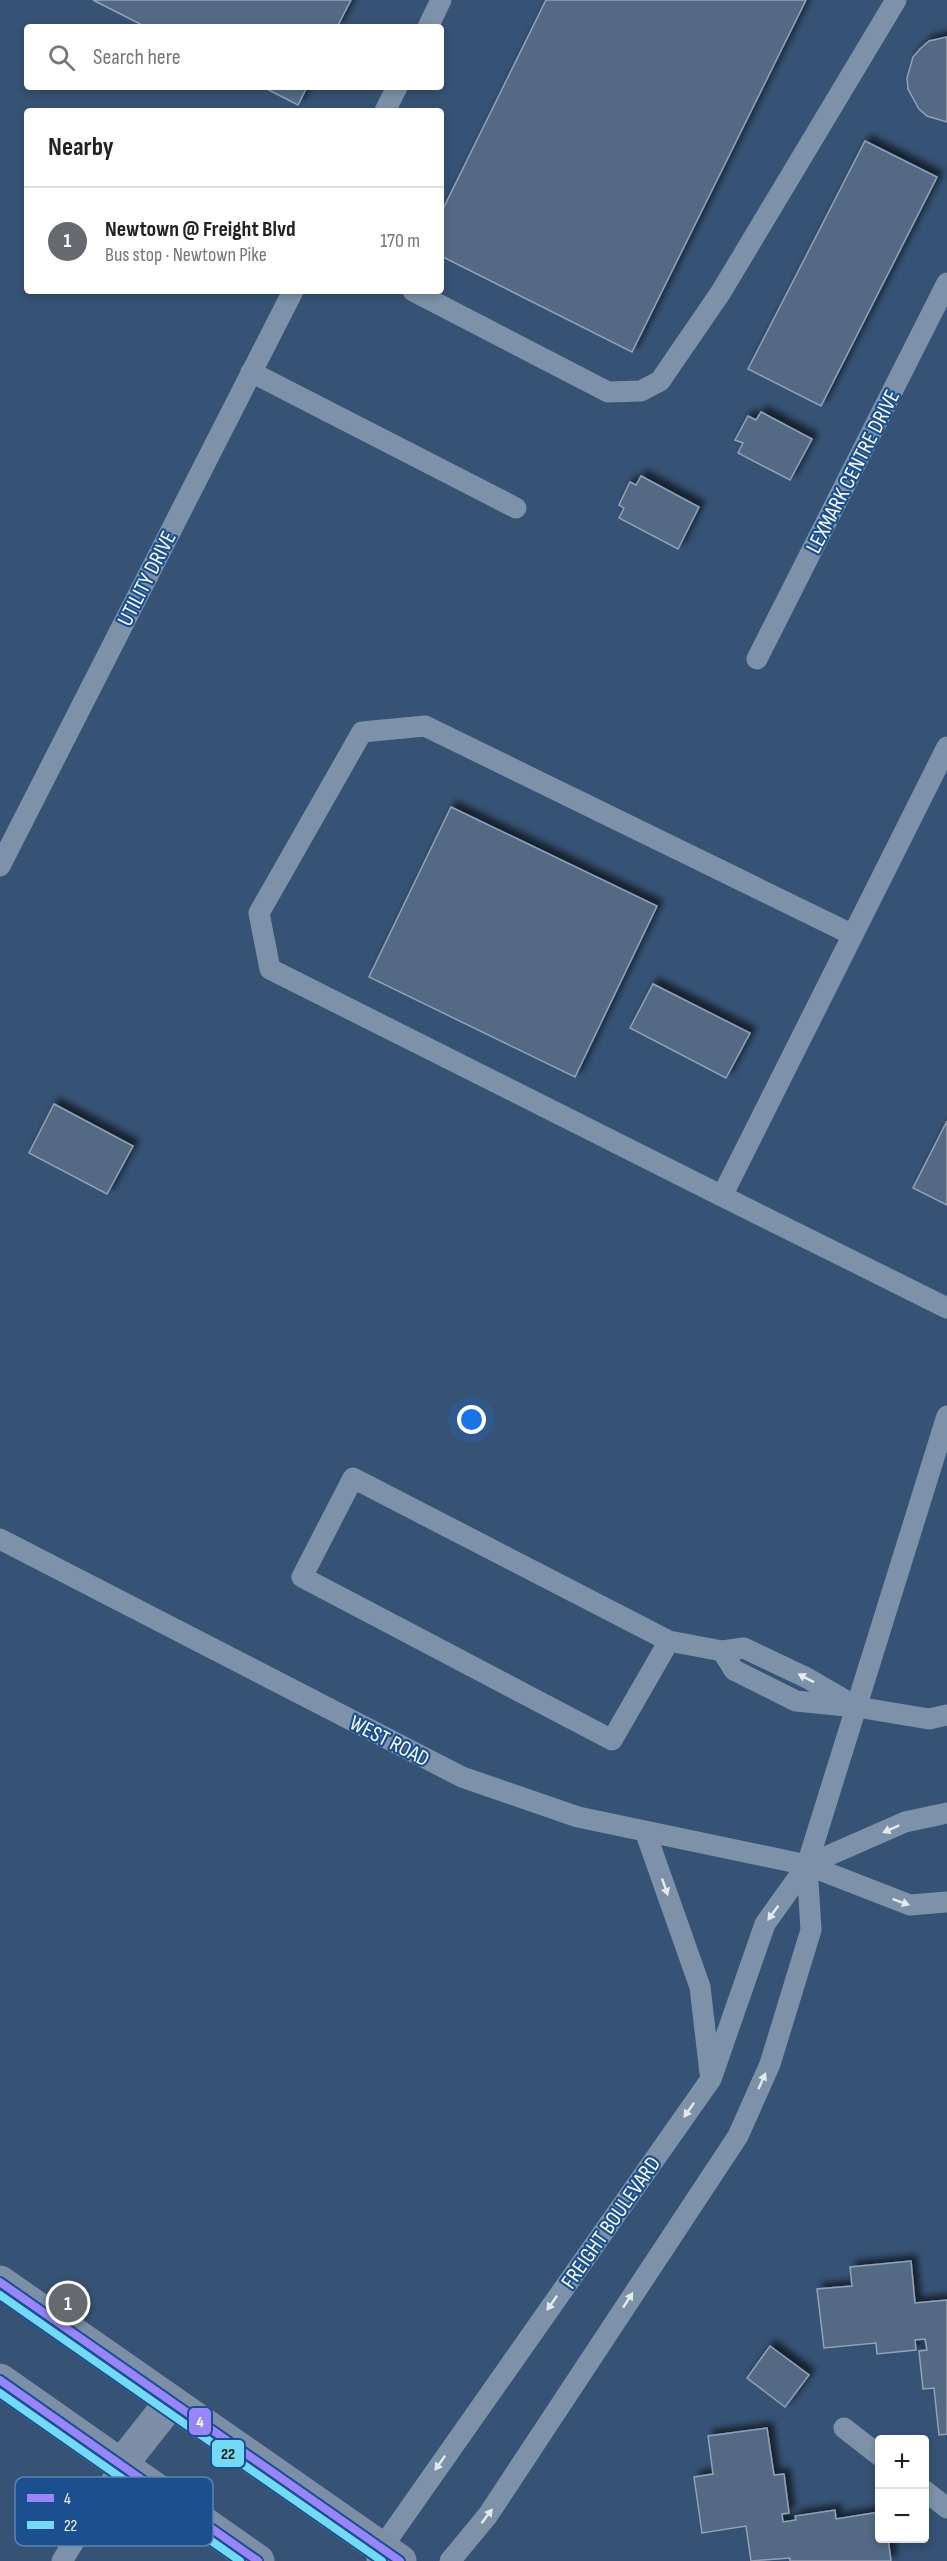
<!DOCTYPE html>
<meta charset="utf-8">
<style>
body{margin:0;font-family:"Sofia Sans Condensed",sans-serif;background:#f6f6f6;color:#222}
.controls{position:absolute;right:18px;bottom:18px;display:grid;overflow:hidden;border-radius:6px;box-shadow:0 3px 9px #0003}
.controls button{width:54px;height:54px;display:grid;place-items:center;padding:0;border:0;border-bottom:2px solid #e0e0e0;background:#fff;color:#222;font:30px sans-serif}
.you{position:absolute;left:472px;top:1420px;width:21px;height:21px;margin:-15px;border:4px solid #fff;border-radius:50%;background:#1a73e8;box-shadow:0 0 0 9px #1a73e833}
.badge{display:grid;place-items:center;width:39px;height:39px;border-radius:50%;background:#666a6f;color:#fff;font-size:20px;font-weight:700}
.pin{position:absolute;translate:-50% -50%;border:3px solid #fff;box-shadow:0 2px 6px #0006}
.list{margin:0;padding:0;list-style:none}
h2{display:flex;justify-content:space-between;align-items:center;height:78px;margin:0;padding:0 24px;font-size:26px}
h2 small{font-size:20px;font-weight:400;color:#767676}
.list li{display:grid;grid-template-columns:39px 1fr auto;gap:18px;align-items:center;box-sizing:border-box;height:108px;padding:0 24px;border-top:2px solid #e0e0e0}
.list b{display:block;font-size:22px;white-space:nowrap}
.list p{margin:0;font-size:20px;white-space:nowrap;color:#767676}
.list em{font-size:20px;font-style:normal;color:#767676}
.icon{flex:none;width:33px;height:33px;fill:none;stroke:currentColor;stroke-width:2;stroke-linecap:round;stroke-linejoin:round}
.map{position:relative;flex:none;width:947px;height:2561px;overflow:hidden}
.search{position:absolute;background:#fff;box-shadow:0 3px 9px #0003;left:24px;top:24px;width:420px;height:66px;display:flex;align-items:center;gap:15px;box-sizing:border-box;padding:0 21px;border-radius:6px;color:#767676;font-size:22px}
.panel{position:absolute;background:#fff;box-shadow:0 3px 9px #0003;left:24px;top:108px;width:420px;height:186px;border-radius:6px}
.map>svg:first-child{display:block}
</style>
<div class="map">
<svg width="947" height="2561" viewBox="0 0 947 2561">
<defs>
<filter id="shadow"><feDropShadow dx="5.5" dy="-5.5" stdDeviation="3" flood-color="#0009"/></filter>
</defs>
<rect width="100%" height="100%" fill="#365274"/>
<path fill="#526984" stroke="#92a2b6" stroke-width="1.5" filter="url(#shadow)" d="M93,0H351L337,27H146Z
M546,0H806L632,352L441,256V213Z
M947,37V122L927,116L919,109L908,89L907,78L913,57L920,49L929,41Z
M263,87H307L298,105Z
M865,141L937,177L821,406L748,369Z
M761,412L812,439L790,480L738,453L743,443L735,440L748,416L756,420Z
M641,476L699,507L678,549L619,518L624,508L619,505L630,482L636,485Z
M451,807L657,906L575,1077L369,977Z
M653,984L750,1033L726,1078L630,1028Z
M54,1104L133,1146L107,1194L29,1153Z
M947,1121V1205L913,1188Z
M911,2261L915,2303L947,2300V2434L939,2435L934,2388L923,2389L919,2351L927,2350L925,2339L915,2340L916,2350L877,2354L876,2343L824,2348L817,2289L852,2286L850,2267Z
M770,2346L809,2375L785,2407L747,2378Z
M767,2428L774,2475L784,2474L789,2513L782,2514L783,2522L796,2520L795,2516L835,2510L836,2519L880,2512V2538H888L891,2561H790V2558L751,2561L746,2526L702,2533L694,2477L713,2474L708,2436Z"/>
<g fill="none" stroke-linecap="round" stroke-linejoin="round">
<path stroke="#7d92a8" stroke-width="21" d="M428,27L441,0
M385,111L397,87
M413,291L608,392L641,391L660,381L721,292L896,0
M251,372L516,508
M757,659L947,283
M947,747L722,1196L947,1308
M0,866L293,291
M722,1196L270,969L259,913L362,732L425,726L853,935
M0,1539L462,1777L578,1817L807,1865L910,1905L947,1902
M669,1641L612,1740L302,1577L353,1478L669,1641L722,1651
M857,1707L807,1678L744,1648L722,1651L734,1670L796,1701L857,1707L929,1719L947,1715
M645,1831L700,1987L710,2073
M844,2428L880,2456
M924,2490L947,2508
M377,2559L381,2549L711,2079L765,1924L807,1865L905,1822L947,1813
M62,2561L121,2465
M450,2561L488,2515L738,2136L770,2064L811,1930L807,1865L947,1416"/>
<path stroke="#7d8ea7" stroke-width="33" d="M0,2282L400,2561
M0,2380L258,2561
M121,2465L171,2402"/>
<g stroke="#1b4f8f" stroke-width="12">
<path id="bus-1" d="M0,2282L400,2561
M0,2380L258,2561"/>
</g>
<g stroke="#1b4f8f" stroke-width="12">
<path id="bus-2" d="M0,2295L382,2561
M0,2393L240,2561"/>
</g>
<use href="#bus-1" stroke="#9985fa" stroke-width="8"/>
<use href="#bus-2" stroke="#73daf6" stroke-width="8"/>
</g>
<defs><path id="oneway-solid" d="M-6-.8H1V-3.2L6.5 0L1 3.2V.8H-6Z" transform="scale(1.5)"/></defs>
<g fill="#e5e9ee">
<use href="#oneway-solid" transform="translate(806 1678) rotate(-153)"/>
<use href="#oneway-solid" transform="translate(891 1829) rotate(156)"/>
<use href="#oneway-solid" transform="translate(665 1887) rotate(71)"/>
<use href="#oneway-solid" transform="translate(901 1902) rotate(20)"/>
<use href="#oneway-solid" transform="translate(773 1913) rotate(126)"/>
<use href="#oneway-solid" transform="translate(762 2081) rotate(-66)"/>
<use href="#oneway-solid" transform="translate(689 2110) rotate(125)"/>
<use href="#oneway-solid" transform="translate(628 2300) rotate(-57)"/>
<use href="#oneway-solid" transform="translate(552 2303) rotate(125)"/>
<use href="#oneway-solid" transform="translate(440 2463) rotate(125)"/>
<use href="#oneway-solid" transform="translate(487 2516) rotate(-53)"/>
</g>
<g text-anchor="middle" stroke-width="4.5" stroke-linejoin="round" paint-order="stroke">
<g font-size="22" fill="#fff" stroke="#1b4f8f">
<text transform="translate(852 471) rotate(-63)" y="8">LEXMARK CENTRE DRIVE</text>
<text transform="translate(146 578) rotate(-63)" y="8">UTILITY DRIVE</text>
<text transform="translate(390 1740) rotate(27)" y="8">WEST ROAD</text>
<text transform="translate(610 2222) rotate(-55)" y="8">FREIGHT BOULEVARD</text>
</g>
</g>
<rect x="15" y="2477" width="198" height="69" rx="9" fill="#1b4f8f" stroke="#5f84b1" stroke-width="1.5"/>
<rect x="27" y="2494" width="27" height="8" fill="#9985fa"/>
<rect x="27" y="2521" width="27" height="8" fill="#73daf6"/>
<g font-size="16" fill="#fff">
<text x="64" y="2504">4</text>
<text x="64" y="2531">22</text>
</g>
<g stroke="#1b4f8f" stroke-width="2">
<rect x="188" y="2407" width="24" height="29" rx="6" fill="#9985fa"/>
<rect x="211" y="2439" width="34" height="29" rx="6" fill="#73daf6"/>
</g>
<g font-size="16" text-anchor="middle" font-weight="bold" fill="#fff">
<text x="200" y="2427">4</text>
</g>
<g font-size="16" text-anchor="middle" font-weight="bold" fill="#111">
<text x="228" y="2459">22</text>
</g>
</svg>
<div class="controls">
<button>+</button>
<button>−</button>
</div>
<div class="you"></div>
<div class="pin badge" style="left:68px;top:2303px">1</div>
<div class="search"><svg class="icon" aria-label="search" viewBox="0 0 24 24"><circle cx="10" cy="10" r="6"/><path d="M15 15l6 6"/></svg>Search here</div>
<section class="panel">
<h2>Nearby<small></small></h2>
<ul class="list">
<li><span class="badge">1</span><div><b>Newtown @ Freight Blvd</b><p>Bus stop · Newtown Pike</p></div><em>170 m</em></li>
</ul>
</section>
</div>
